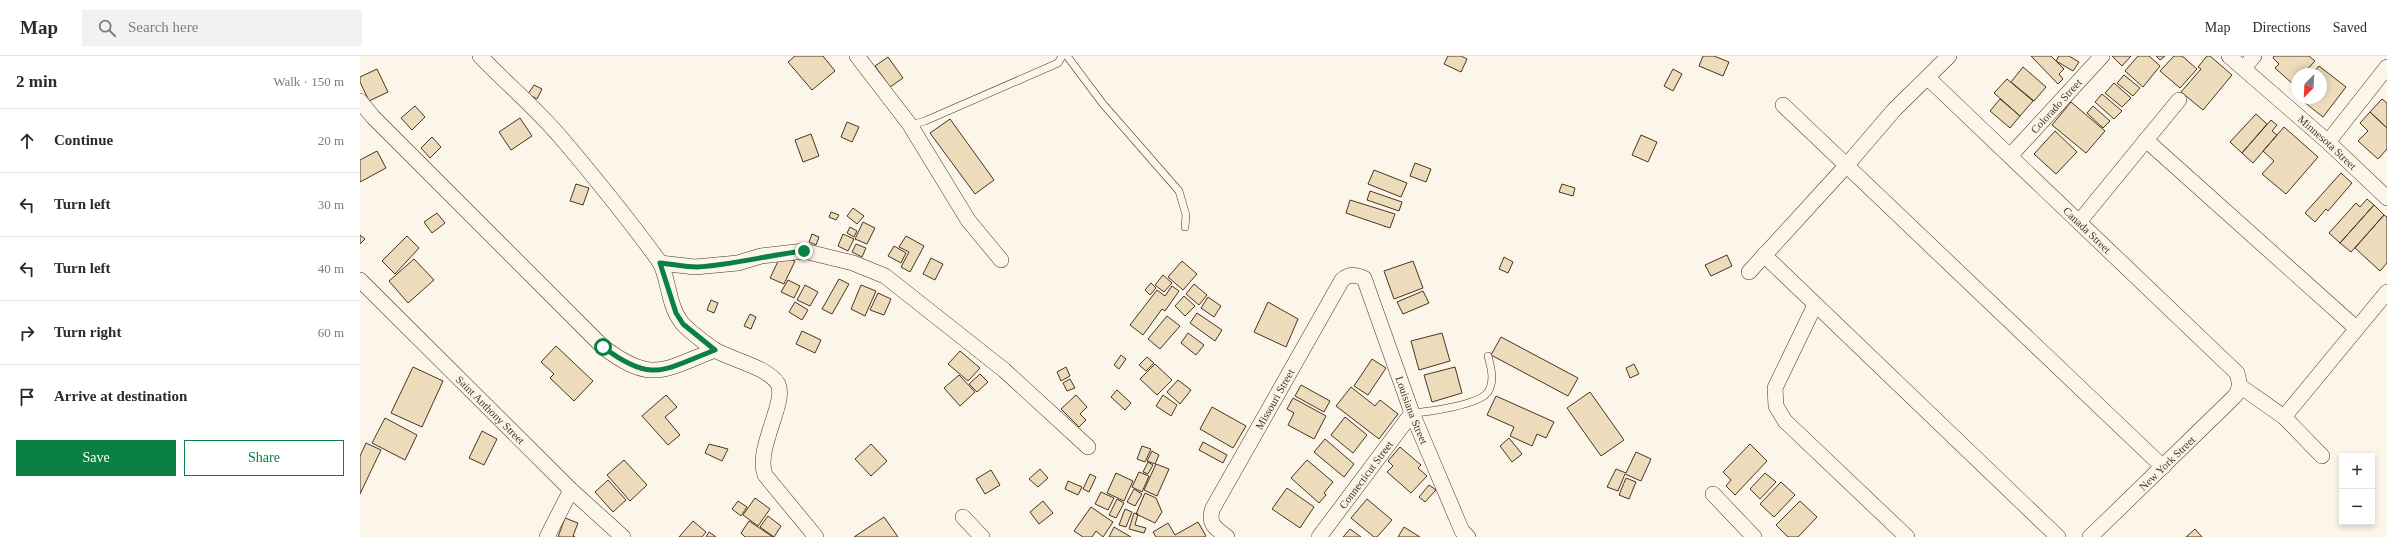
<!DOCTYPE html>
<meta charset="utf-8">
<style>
body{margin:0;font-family:Georgia,serif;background:#f2f2f3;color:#2b2b33}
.controls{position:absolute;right:12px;bottom:12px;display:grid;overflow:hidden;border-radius:0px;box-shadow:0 2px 6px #0003}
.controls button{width:36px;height:36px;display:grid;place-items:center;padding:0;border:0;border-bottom:1px solid #e1e1e2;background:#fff;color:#2b2b33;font:20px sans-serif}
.compass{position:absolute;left:1931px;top:12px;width:36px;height:36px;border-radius:50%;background:#fff;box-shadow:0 2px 6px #0003;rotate:204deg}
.stop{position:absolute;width:12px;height:12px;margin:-9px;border:3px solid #0b8043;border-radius:50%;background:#fff}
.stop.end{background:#0b8043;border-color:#fff;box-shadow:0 1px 4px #0008}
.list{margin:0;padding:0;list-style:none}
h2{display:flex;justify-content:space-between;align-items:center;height:52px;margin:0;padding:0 16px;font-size:17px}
h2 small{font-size:13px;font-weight:400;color:#7c7c81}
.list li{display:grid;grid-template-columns:26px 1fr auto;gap:12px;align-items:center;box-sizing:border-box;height:64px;padding:0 16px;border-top:1px solid #e1e1e2}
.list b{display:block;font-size:15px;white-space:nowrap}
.list em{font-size:13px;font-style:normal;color:#7c7c81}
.actions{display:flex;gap:8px;padding:12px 16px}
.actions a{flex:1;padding:9px 0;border:1px solid #0b8043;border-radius:0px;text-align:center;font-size:14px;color:#0b8043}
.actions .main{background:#0b8043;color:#fff}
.icon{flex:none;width:22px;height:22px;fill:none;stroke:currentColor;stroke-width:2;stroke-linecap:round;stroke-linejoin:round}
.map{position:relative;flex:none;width:2027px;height:481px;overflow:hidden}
header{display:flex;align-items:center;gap:24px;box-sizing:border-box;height:56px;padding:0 20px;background:#fff;border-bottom:1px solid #e1e1e2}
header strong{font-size:19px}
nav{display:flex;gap:22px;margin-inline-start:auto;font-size:14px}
.search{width:280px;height:36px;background:#f2f2f3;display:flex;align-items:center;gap:10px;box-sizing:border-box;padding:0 14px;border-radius:0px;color:#7c7c81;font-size:15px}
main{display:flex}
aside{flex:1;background:#fff}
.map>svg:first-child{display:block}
</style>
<header>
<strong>Map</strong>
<div class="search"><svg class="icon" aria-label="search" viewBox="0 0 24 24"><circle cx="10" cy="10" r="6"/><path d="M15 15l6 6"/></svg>Search here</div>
<nav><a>Map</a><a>Directions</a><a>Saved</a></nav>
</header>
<main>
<aside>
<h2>2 min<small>Walk · 150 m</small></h2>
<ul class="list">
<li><svg class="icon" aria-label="ahead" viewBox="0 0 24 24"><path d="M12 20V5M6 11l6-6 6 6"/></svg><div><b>Continue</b></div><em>20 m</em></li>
<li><svg class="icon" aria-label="left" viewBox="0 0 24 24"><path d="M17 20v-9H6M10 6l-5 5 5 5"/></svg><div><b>Turn left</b></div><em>30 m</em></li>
<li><svg class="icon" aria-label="left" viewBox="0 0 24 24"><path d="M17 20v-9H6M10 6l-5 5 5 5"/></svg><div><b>Turn left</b></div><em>40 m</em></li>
<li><svg class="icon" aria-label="right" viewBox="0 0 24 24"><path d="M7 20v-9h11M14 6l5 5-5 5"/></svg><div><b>Turn right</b></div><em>60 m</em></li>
<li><svg class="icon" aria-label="arrive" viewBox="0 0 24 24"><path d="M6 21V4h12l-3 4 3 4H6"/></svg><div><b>Arrive at destination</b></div></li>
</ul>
<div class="actions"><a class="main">Save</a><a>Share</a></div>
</aside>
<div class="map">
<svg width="2027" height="481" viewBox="0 0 2027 481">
<rect width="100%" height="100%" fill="#fbf6e9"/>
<path fill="#ecdcbc" stroke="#4a3520" d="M435,0H463L475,15L452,34L428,6Z
M1088,0H1101L1107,3L1101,16L1084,8Z
M1343,0H1354L1369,6L1363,20L1339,10Z
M1671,0H1691L1704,13L1699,18L1703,23L1698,28Z
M1699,0H1709L1719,6L1713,15L1696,5Z
M1752,0H1771L1762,10Z
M1778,0H1789L1800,10L1783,31L1765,15Z
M1796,0H1805L1800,4Z
M1814,0H1822L1837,13L1820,32L1800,15Z
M1847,0H1850L1872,19L1843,54L1821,36L1841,13L1838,11Z
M1914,0H1949L1955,5L1943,18H1937V25L1934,29L1915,12L1919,8L1913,2Z
M528,1L543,22L530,31L515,10Z
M1959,10L1986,31L1963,61L1939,42H1961V18H1952Z
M1663,11L1686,31L1674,45L1651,26Z
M17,13L28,36L9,45L0,26V21Z
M1313,13L1322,18L1313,35L1304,30Z
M1764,19L1780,32L1773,40L1757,27Z
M1647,23L1673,45L1660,60L1634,37Z
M1754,27L1771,42L1762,51L1745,37Z
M174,29L182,33L177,43L168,38Z
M1742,38L1762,55L1754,63L1735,46Z
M1640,43L1660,60L1650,72L1630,55Z
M2022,43L2027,47V72L2010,56Z
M1711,46L1745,75L1726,97L1692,69Z
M55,50L65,61L52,74L41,62Z
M1733,50L1750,65L1743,72L1727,57Z
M2010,56L2027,72V93L2018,103L1998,85L2008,75L2000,67Z
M1896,58L1907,68L1882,97L1870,86Z
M160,62L172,80L151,94L139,76Z
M590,63L634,124L615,138L570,77Z
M1911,64L1917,69L1912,75L1917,79L1893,107L1882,97Z
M487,66L499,71L492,86L481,81Z
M1924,71L1958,101L1926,138L1902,118L1914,105L1903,95Z
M1695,75L1717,96L1696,118L1674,98Z
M451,78L459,100L443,106L435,84Z
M1281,79L1297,86L1288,106L1272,99Z
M72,81L81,91L70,102L61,92Z
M17,95L26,112L0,126V104Z
M1055,107L1071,113L1066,126L1050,120Z
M1014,114L1047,127L1041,141L1008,128Z
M1981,117L1992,127L1968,155L1966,153L1955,166L1945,157Z
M216,128L229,132L223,149L210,145Z
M1202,128L1215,132L1213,140L1199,136Z
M1010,135L1042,146L1039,155L1007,144Z
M2007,143L2014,149L1980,187L1969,177L1996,147L2000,151Z
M990,144L1035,158L1030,172L986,157Z
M2014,149L2024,159L1991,196L1980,187Z
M493,152L504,160L497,168L487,160Z
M471,156L479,159L476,164L469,161Z
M77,157L85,167L72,177L64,166Z
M2024,159L2027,161V207L2020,215L1995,192Z
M503,166L515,172L507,188L495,183Z
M490,171L497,175L494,181L487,177Z
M452,178L459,181L456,189L449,186Z
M483,178L494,183L488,195L478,190Z
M0,179L5,183L0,188Z
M47,180L59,192L35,218L22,205Z
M546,180L564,190L550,216L541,211L549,196L539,191Z
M496,188L506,192L502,201L492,196Z
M534,190L546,197L541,207L528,200Z
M421,199L435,205L424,228L410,222Z
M1367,199L1372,210L1351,220L1345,209Z
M1144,201L1153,206L1148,217L1139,213Z
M571,202L583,208L575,224L563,218Z
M54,203L74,224L48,247L29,225Z
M822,205L837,218L823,234L808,221Z
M1053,205L1063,232L1034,243L1024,215Z
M803,219L812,227L804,236L795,229Z
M479,223L489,228L472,258L462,253Z
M428,224L440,230L434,242L421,236Z
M791,227L796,232L790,239L785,234Z
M834,228L847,239L839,249L826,238Z
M445,229L458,236L450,250L437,244Z
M501,229L516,235L505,260L491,253Z
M812,230L819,235L805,255L802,253L783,279L770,269L797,234L805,240Z
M1063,235L1069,247L1043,258L1037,246Z
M518,237L531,243L524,259L510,254Z
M824,240L835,250L825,260L815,250Z
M848,241L861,250L854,261L841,252Z
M351,244L358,247L354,257L347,254Z
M435,246L448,254L442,264L429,256Z
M908,246L938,263L926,291L894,276Z
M837,257L862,274L855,285L830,267Z
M390,258L396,261L391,273L384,270Z
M807,260L820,270L800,293L788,283Z
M442,275L461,284L455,297L436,288Z
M828,277L844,289L836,299L821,287Z
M1082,277L1090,305L1059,314L1051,285Z
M1141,281L1218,322L1208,340L1131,299Z
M196,290L233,325L214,345L190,322L194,318L181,306Z
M600,295L620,312L608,325L588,308Z
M761,299L766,303L759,313L754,309Z
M787,301L794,307L786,315L779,309Z
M1012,303L1026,312L1008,339L994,330Z
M795,308L812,324L797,339L780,323Z
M1274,308L1279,318L1270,322L1266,312Z
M53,311L83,325L62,371L31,357Z
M706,311L710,320L701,325L697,316Z
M1095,311L1102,337L1072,346L1064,319Z
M620,318L628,326L617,336L609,328Z
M599,319L615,336L600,350L584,332Z
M710,323L715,332L707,335L703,327Z
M818,324L831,334L820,348L807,336Z
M941,329L970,345L964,356L935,340Z
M991,331L1015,350L1020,344L1038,358L1019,383L976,350Z
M757,334L771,347L765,354L751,341Z
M1230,336L1264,384L1241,400L1207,352Z
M306,339L317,351L305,361L320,379L308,389L282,360Z
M716,339L727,351L720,358L726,364L719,371L701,353Z
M803,339L817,349L811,360L796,350Z
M1136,340L1194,366L1186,382L1177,378L1172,390L1150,380L1154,371L1127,359Z
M933,342L966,360L954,383L928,369L934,357L927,353Z
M852,351L886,370L873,392L840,373Z
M985,361L1007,379L993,397L971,379Z
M25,362L57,379L45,404L12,387Z
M122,375L137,383L124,409L109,402Z
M1149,382L1162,398L1152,406L1140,390Z
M965,383L994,408L984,421L954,396Z
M843,386L867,399L863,407L839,394Z
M6,387L21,394L0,438V400Z
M349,388L368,393L362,405L345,397Z
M511,388L527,405L511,420L495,403Z
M1390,388L1407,405L1375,439L1366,430L1371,424L1363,416Z
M782,390L791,393L785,406L777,403Z
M1040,391L1061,409L1058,412L1067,420L1051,437L1027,416L1033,410L1028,405Z
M792,395L799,399L795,408L787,405Z
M1276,396L1291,403L1281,425L1265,418L1258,435L1247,431L1256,413L1266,417Z
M264,404L287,429L270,445L247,419Z
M947,404L973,426L964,437L966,439L959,447L931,422Z
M788,406L793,409L788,418L783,416Z
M796,408L809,413L797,440L784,434Z
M680,413L688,422L678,431L669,423Z
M631,414L640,429L625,438L616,423Z
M779,416L789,420L782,436L772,431Z
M756,417L773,425L764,445L747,437Z
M1405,417L1416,426L1400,443L1390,433Z
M730,418L736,421L729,436L723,433Z
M1266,422L1276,426L1269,443L1259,439Z
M248,424L266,444L253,456L235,436Z
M708,425L722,431L718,439L705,433Z
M1421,426L1435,439L1414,461L1400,448Z
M1069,429L1076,434L1065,446L1059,441Z
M927,432L954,451L940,472L912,453Z
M774,433L782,438L775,450L767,446Z
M741,436L754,442L748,454L735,448Z
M785,437L796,442L802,456L795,467L776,458Z
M395,442L410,453L398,470L383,459Z
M757,443L764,447L756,462L749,459Z
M1007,443L1032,464L1017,481H1014L991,462Z
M378,445L387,451L381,460L372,453Z
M683,445L693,457L679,468L670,456Z
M1440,445L1457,461L1438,481H1428L1416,469Z
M731,451L753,466L743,481L736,475L732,481H723L714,475Z
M765,453L772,456L766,471L759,469Z
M774,457L778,458L775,469L786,472L784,477L769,473Z
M408,460L421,470L414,481L400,471Z
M524,461L538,481H494Z
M205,462L218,467L213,480L215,481H198Z
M333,465L346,476L342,481H319Z
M389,465L413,481H385L381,477Z
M838,466L846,480L844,481H796L793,476L808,467L815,479Z
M754,471L771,481H749Z
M1044,471L1060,481H1038Z
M990,473L1001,481H983Z
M1835,473L1842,481H1826Z
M349,476L356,481H346Z"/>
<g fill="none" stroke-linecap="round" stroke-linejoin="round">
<g stroke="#4a3520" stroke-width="8">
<path id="lane" d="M707,0L743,48L819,135L826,159L825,171
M550,69L565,65L698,7L702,0
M1052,357C1068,356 1119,349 1128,336C1135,325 1131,311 1128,300"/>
</g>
<g stroke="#4a3520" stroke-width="16">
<g id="street">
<path d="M120,0C147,28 178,54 203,84C236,123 269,164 299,205C309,220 307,248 322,267C330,276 345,287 355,294C372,304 408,311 418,328C427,346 395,393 405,419L456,481"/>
<path d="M497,0L550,69L608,164L641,204"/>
<path id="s1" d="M1869,0L1968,86L2027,142"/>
<path d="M1884,12L1894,0"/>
<path id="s2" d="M1568,22L1877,317C1880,327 1881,334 1873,342L1730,481"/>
<path d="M0,45L13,61L243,291C292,328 303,314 355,294"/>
<path d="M1423,49L1803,411"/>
<path d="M1786,84L1819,44"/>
<path d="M1968,86L2027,11"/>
<path id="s3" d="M1650,100L1742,0"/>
<path d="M1719,166L1786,84L1996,272"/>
<path d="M1404,199L1698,481"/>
<path d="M300,207L335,211L378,207L401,200L444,195L493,207L525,220L644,314L728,391"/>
<path d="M1389,216L1486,110L1534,54L1589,0"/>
<path id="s4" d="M0,224L211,434L263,481"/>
<path d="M1455,249L1415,332L1416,350L1425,365L1547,481"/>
<path d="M1880,330L1924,361L1962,400"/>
<path d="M1924,361L2027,236"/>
<path d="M1353,438L1394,481"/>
<path d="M603,461L622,481"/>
<path d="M187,481L211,434"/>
<path id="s5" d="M867,481C855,472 847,467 853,452L982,224C990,217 995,219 1004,222L1052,357L1102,475L1108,481"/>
<path id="s6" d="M959,481L1052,357"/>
</g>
</g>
<use href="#lane" stroke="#fbf6e9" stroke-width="7"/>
<use href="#street" stroke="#fbf6e9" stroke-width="15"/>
</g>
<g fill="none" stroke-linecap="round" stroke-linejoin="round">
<path stroke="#0b8043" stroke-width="5" d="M243,291C292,328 303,314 355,294L323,268L316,257L300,207C312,208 325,211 337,211C373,209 408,199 444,195"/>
</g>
<g text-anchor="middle" stroke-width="3" stroke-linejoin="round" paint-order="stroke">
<g font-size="11" fill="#4a3520" stroke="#fbf6e9">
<text dy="4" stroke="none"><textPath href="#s3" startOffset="68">Colorado Street</textPath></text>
<text dy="4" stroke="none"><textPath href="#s1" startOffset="131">Minnesota Street</textPath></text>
<text dy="4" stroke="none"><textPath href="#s2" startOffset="220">Canada Street</textPath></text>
<text dy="4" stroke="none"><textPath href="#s5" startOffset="161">Missouri Street</textPath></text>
<text dy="4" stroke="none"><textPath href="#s4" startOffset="184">Saint Anthony Street</textPath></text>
<text dy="4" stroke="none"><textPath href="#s5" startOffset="462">Louisiana Street</textPath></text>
<text transform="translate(1807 407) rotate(-44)" y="4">New York Street</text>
<text dy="4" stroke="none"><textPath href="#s6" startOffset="78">Connecticut Street</textPath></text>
</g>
</g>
</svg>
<div class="controls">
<button>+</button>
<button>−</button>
</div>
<svg class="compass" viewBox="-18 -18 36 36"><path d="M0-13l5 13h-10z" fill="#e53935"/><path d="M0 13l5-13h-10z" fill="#7c7c81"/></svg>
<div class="stop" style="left:243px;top:291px"></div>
<div class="stop end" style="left:444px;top:195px"></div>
</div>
</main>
